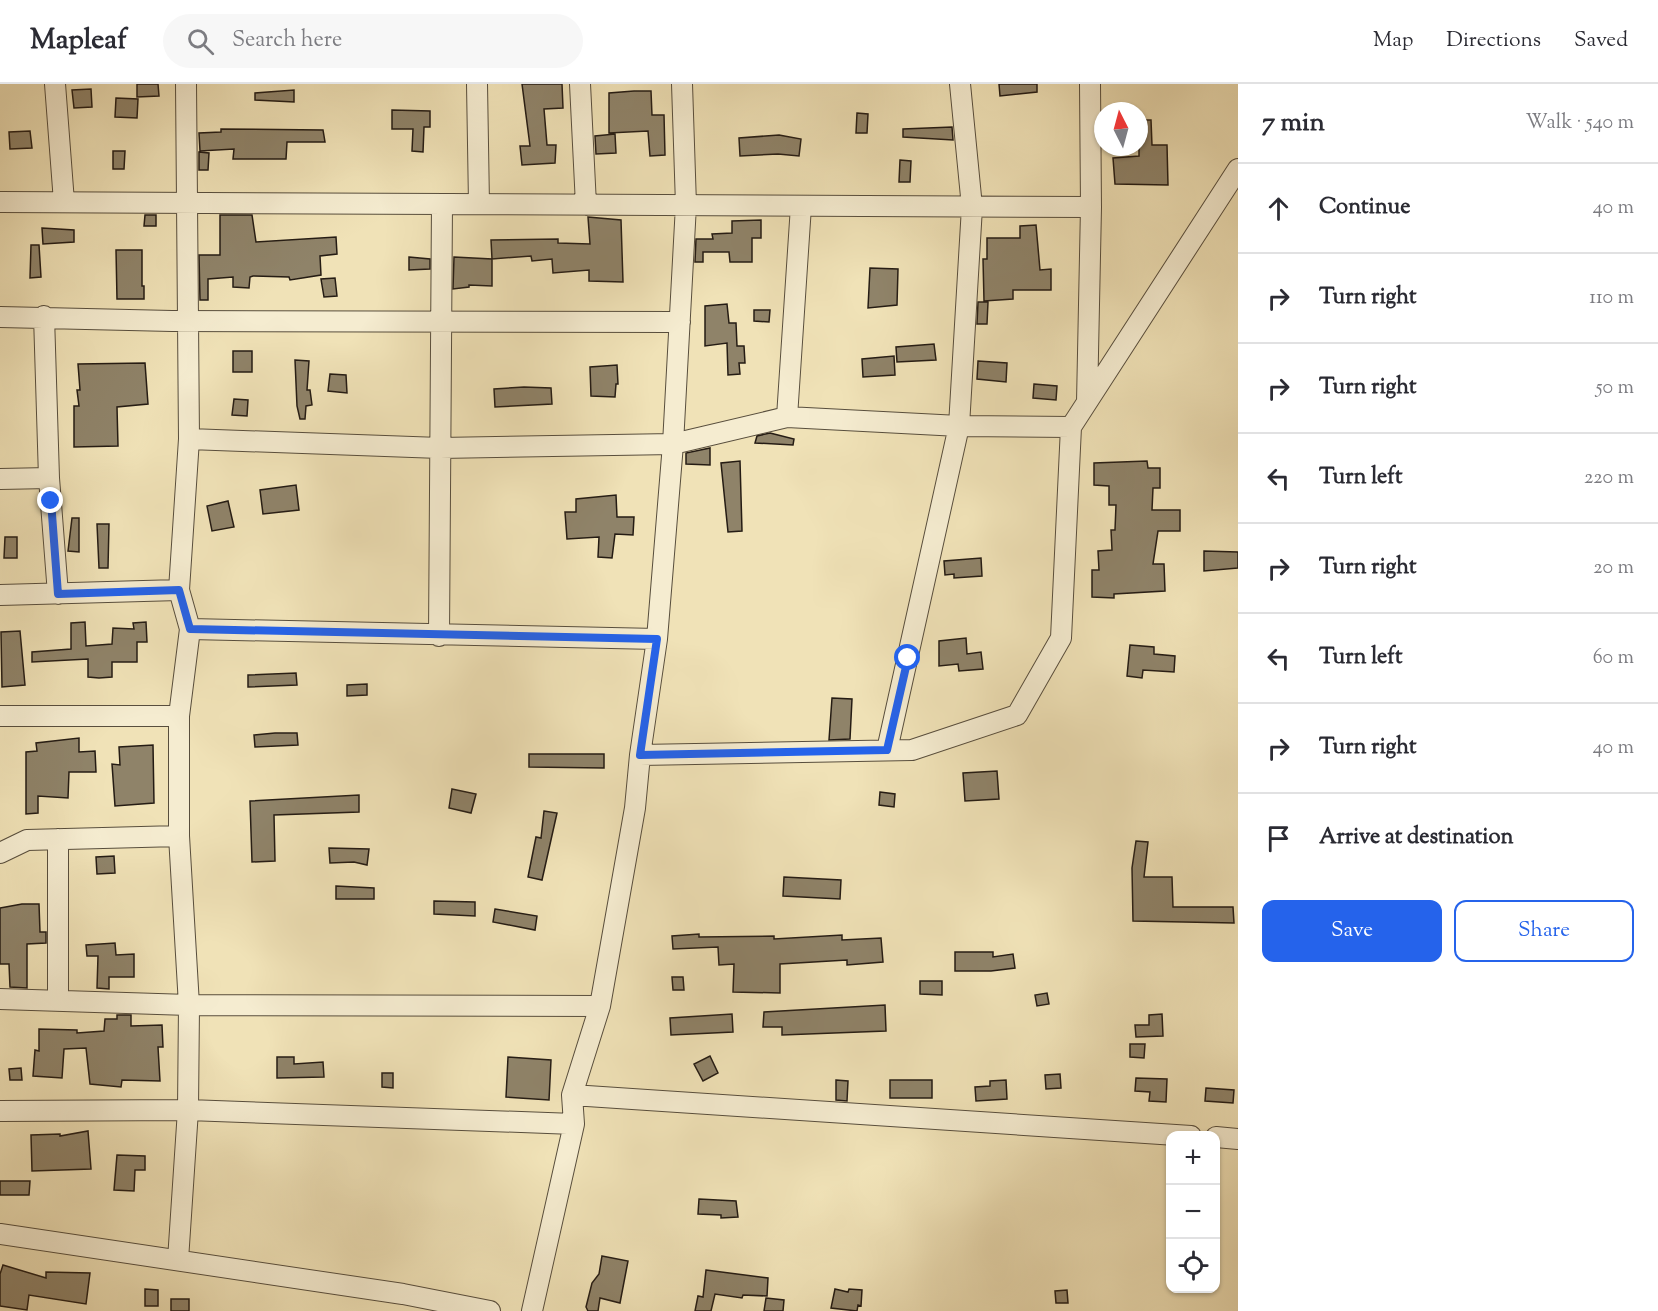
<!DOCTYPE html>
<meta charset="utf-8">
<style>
body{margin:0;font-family:"Sorts Mill Goudy",serif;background:#f7f7f7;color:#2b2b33}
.controls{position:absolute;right:18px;bottom:18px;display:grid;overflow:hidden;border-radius:12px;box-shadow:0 2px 4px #0004}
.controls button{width:54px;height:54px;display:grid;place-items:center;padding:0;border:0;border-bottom:2px solid #e1e1e2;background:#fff;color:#2b2b33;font:30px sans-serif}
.compass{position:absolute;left:1094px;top:18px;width:54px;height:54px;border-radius:50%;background:#fff;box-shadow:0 2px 4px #0004;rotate:354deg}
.stop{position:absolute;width:18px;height:18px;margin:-14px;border:4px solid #2563eb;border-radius:50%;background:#fff}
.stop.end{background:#2563eb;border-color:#fff;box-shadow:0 2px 6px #0008}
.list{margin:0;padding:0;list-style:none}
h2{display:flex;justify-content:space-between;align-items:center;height:78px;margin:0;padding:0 24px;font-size:26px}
h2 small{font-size:20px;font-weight:400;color:#7c7c81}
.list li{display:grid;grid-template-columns:39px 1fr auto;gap:18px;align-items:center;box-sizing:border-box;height:90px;padding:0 24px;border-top:2px solid #e1e1e2}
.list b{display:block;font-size:22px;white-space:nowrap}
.list em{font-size:20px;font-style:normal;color:#7c7c81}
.actions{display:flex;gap:12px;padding:18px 24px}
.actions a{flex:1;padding:14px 0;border:2px solid #2563eb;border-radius:12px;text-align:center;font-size:21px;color:#2563eb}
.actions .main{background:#2563eb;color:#fff}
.icon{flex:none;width:33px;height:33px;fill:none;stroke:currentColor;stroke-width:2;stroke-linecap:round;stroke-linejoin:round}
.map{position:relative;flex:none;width:1238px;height:1227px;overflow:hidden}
header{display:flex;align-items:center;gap:36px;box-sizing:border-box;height:84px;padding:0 30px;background:#fff;border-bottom:2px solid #e1e1e2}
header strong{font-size:28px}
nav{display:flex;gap:33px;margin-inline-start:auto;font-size:21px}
.search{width:420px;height:54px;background:#f7f7f7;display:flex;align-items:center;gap:15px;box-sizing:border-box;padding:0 21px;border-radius:33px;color:#7c7c81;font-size:22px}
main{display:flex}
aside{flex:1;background:#fff}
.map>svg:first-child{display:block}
</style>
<header>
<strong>Mapleaf</strong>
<div class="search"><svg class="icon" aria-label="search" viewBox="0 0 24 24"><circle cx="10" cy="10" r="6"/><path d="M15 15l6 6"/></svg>Search here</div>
<nav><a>Map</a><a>Directions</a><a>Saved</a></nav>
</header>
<main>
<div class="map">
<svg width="1238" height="1227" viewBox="0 0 1238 1227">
<rect width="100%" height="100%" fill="#f0e2b7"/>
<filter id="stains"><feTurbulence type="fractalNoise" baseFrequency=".00333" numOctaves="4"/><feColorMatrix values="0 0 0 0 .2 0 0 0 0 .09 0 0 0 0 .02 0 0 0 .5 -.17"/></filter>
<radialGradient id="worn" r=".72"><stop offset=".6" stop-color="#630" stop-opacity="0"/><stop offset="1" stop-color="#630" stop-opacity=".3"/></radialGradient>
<path fill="#8f8369" stroke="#251c14" stroke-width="1.5" d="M137,0H158L159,12L137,13Z
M522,0H562L563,24L544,25L547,61H556L555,79L522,81L520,62H530Z
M999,0H1037V8L1000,12Z
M91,5L92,23L74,24L72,6Z
M294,6V18L255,16V9Z
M634,7H651L652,31H664L665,71L650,72L648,47L609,49V9Z
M116,14L138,15L137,34L115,33Z
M392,26L430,27V43H424L423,68L412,67L413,45H392Z
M857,29L868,30L867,49H856Z
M1139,36H1151L1152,61H1167L1168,101L1115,100L1113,74L1139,72Z
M952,43L953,56L903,53V45Z
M221,45L323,46L325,58H287L286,75H233L234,65L200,67L199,49L221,48Z
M30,47L32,64L10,65L9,48Z
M615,50L616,69L596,70L595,52Z
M779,51L801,55L799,72L778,70L740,72L739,54Z
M113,67H125L124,85H113Z
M199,68L209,69L208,86H199Z
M900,76L911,77L910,98H899Z
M145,131H156V142H144Z
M220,131H252L256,158L336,153L337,170L320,172L321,191L290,196L289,193L253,192L250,193L249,204L233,203V193L208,195V216H200L199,171H220Z
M588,133L621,136L623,198L589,197V186L553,189L552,175L532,177L531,172L492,175L491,156L558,155V159L590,160Z
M761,136V154H752V178H730L729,168H703V178H695L696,155H713L712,150L732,149V137Z
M1036,141L1040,186L1051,185V206H1013V215L984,217L983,175H987V154H1020V142Z
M42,144L74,146V158L43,160Z
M31,161H39L41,193L30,194Z
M116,166H142V202H144V215H117Z
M409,173L430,175V185L409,186Z
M454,173L492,175V202L469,201V203L453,205Z
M870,184L898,185L897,221L868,224Z
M335,194L337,212L324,213L321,195Z
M978,218H988L987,240H977Z
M727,220L729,239H736L737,262H744L745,279H739L740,290L728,291L727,259L705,262V222Z
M754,226H770L769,238L754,237Z
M934,260L936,276L897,278L896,263Z
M233,267H252V288H233Z
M894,272L895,291L863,293L862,275Z
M295,276L309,277L307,306H310L312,321L306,322L305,335H300L297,322Z
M978,277L1007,279L1006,298L977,295Z
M145,279L148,320L117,323L118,362L74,363V322H79L77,306H80L78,280Z
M617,281L618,300H616L615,313L591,312L590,283Z
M330,290L346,291L347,309L328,307Z
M1034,300L1057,302L1056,316L1033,314Z
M524,303L551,304L552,320L495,323L494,305Z
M234,315L248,316L247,332L232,331Z
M770,349L794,355L793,361L755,359L757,352Z
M710,364V381L686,380V369Z
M740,377L742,447L728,448L721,379Z
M1147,377L1148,384H1160V404H1153L1152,426H1180V447H1158L1153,480H1164L1165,507L1114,510V514L1092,513V486H1099L1098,467L1112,466L1111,446H1115L1116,421H1109V402L1094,401V379Z
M296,401L299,426L263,430L260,406Z
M616,411L617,433H634L633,451L615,450L612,474L598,473L599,453L567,455L565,428H576V415Z
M228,417L234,443L212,447L207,422Z
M72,434H79V468L68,467Z
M97,440H109L108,484H99Z
M5,453H17V474H4Z
M1204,467L1238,468V484L1204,487Z
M981,474L982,492L954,494V490L945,491L944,477Z
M85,538L86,562L112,560L113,544L134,545L133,539L146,538L147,558H137V578H112V593L99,594L88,593V575L32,578V568L71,565V539Z
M20,547L25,601L2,603L1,548Z
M966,554L967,570L981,568L983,585L959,587L958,580L939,582V557Z
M1130,561L1154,563V570L1175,572L1174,588L1143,586L1142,594L1127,592Z
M296,589L297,601L248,603V591Z
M367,600V611L347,612V601Z
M832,614L852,615L850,655L829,656Z
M275,649H297L298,661L255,663L254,651Z
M79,654V668L95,667L96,688H69L68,714L38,712V729L26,730V668L37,667L36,659Z
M153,661L154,719L115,722L112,680L120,681L119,663Z
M529,670H604V684L529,683Z
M997,687L999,715L965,717L963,689Z
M452,705L476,710L471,729L449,724Z
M880,708L895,710L894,723L879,721Z
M359,711V728L274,731L275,777L252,778L250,717Z
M544,727L557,729L542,796L528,793L536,753L541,754Z
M1136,757L1148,758L1144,793H1172L1173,823H1233L1234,839L1133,837L1132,784Z
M329,764L369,765L367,781L354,778L330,779Z
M114,772L115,789L97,790L96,773Z
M784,793L841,796L840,815L783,812Z
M336,802L374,804V815H336Z
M434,817L475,818V832L434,830Z
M22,820H39L40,848H46V859L27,860V904L10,903L9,880H0V824Z
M495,825L537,832L535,846L493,838Z
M699,850V853L774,852V855L842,851V856L881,854L883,878L847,881V876L780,880V909L733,908L734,880L719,881L718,863L673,865L672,852Z
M115,859L116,871L134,870V893H109V905L97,904L98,872H87L86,861Z
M955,868H993V873L1013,870L1015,884L991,887H955Z
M672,893H683L684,906H673Z
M920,897H942V911L920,910Z
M1047,909L1049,920L1037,922L1035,911Z
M885,921L886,947L782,951V943H763L764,928Z
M732,930L733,948L671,951L670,934Z
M1162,930L1163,952L1136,953L1135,941H1149V931Z
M117,931H131V942L162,941L163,963H158L160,997L122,996L121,1003L90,1000L86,964L64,965L62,994L33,992L35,966L39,967V945L77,946V949L104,947L105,935H117Z
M1130,960H1145L1144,974L1130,973Z
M710,972L718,989L703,997L694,980Z
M277,973H294V980L323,978L324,993L277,994Z
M508,973L551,976L549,1016L506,1013Z
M21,984L22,996H10L9,985Z
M382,989H393V1004L382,1003Z
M1060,990L1061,1004L1046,1005L1045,991Z
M1136,994L1167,995L1166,1018L1149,1017L1150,1008L1135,1007Z
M836,996L848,997L847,1017L836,1016Z
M890,996H932V1014H890Z
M1006,996L1007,1015L976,1017L975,1003L990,1002V997Z
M1206,1004L1234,1006L1233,1019L1205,1017Z
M88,1047L91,1085L32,1087L31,1051L60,1050V1052Z
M117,1071L145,1072V1086H135L134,1107L114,1106Z
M0,1097H30L29,1111H0Z
M699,1115L736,1117L738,1133L721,1134V1131L698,1130Z
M602,1172L628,1177L620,1219L600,1214L598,1227H588L586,1223L592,1199L599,1190Z
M3,1181L46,1194V1188L90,1189L86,1220L29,1211L27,1226L0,1222V1190Z
M706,1186L768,1194L767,1212L743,1211L742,1214L715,1210L711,1227H695L698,1212L703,1213Z
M145,1205L158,1206V1222H145Z
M835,1205L848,1208L849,1205L862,1206L861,1222L858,1221L857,1227L831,1224Z
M1067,1206L1068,1219H1056L1055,1207Z
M766,1214L784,1216L783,1227H764Z
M171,1215H189V1227H171Z"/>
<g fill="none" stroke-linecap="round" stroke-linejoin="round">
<g stroke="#584e3d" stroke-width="22">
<path id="minor" d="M55,0L64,118
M477,0L479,120
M580,0L586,121
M0,118L1091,123
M44,232L49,394L58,510
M0,233L172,237L680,238
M1087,318L1091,123L1090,0
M787,333L801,122
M189,355L440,364L673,360L787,333L959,342L1071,343L1238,85
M0,395L49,394
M0,511L179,506
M190,545L657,555
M439,552L442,120
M0,632H179
M887,666L959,342L972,123L960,0
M640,671L912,666L1017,631L1061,554L1071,343
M58,755V915
M0,769L27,756L179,752
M0,915L189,921L600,922
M572,1011L1191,1052
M0,1027L188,1026L574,1040
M1216,1053L1238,1055
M0,1150L403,1210L490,1227
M178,1176L188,1026L189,921L179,752V632L190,545L179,506L189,355L186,0
M532,1227L574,1040L572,1011L600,922L635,724L640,671L657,555L673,360L686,121L682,0"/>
</g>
<use href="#minor" stroke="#f5ecd0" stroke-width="20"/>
</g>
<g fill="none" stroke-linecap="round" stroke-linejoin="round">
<path stroke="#2563eb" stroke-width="8" d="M51,417L58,510L179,506L190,545L657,555L640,671L887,666L908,574"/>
</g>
<rect width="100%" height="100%" filter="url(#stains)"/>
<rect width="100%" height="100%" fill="url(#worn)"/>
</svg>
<div class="controls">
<button>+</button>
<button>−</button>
<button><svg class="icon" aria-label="locate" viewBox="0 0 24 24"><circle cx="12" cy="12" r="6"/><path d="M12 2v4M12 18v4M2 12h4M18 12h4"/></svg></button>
</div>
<svg class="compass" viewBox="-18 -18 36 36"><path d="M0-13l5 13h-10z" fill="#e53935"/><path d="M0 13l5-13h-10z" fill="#7c7c81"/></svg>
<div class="stop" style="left:908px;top:574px"></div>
<div class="stop end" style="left:51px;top:417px"></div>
</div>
<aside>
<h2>7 min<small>Walk · 540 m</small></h2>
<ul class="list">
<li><svg class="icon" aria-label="ahead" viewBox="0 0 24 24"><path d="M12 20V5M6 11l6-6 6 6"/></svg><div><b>Continue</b></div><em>40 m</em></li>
<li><svg class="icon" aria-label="right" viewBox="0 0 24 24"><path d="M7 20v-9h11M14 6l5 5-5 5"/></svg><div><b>Turn right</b></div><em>110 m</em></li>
<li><svg class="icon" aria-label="right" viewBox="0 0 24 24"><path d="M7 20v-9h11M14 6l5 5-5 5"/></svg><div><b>Turn right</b></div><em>50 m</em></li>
<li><svg class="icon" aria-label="left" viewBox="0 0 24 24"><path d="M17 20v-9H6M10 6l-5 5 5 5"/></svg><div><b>Turn left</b></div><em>220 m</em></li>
<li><svg class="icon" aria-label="right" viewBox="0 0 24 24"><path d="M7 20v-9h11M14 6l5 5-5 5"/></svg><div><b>Turn right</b></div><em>20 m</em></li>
<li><svg class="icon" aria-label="left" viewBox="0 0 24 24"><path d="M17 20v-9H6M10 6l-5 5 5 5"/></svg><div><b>Turn left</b></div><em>60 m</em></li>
<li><svg class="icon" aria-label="right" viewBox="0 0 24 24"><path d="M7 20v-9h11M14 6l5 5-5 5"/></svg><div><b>Turn right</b></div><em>40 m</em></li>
<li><svg class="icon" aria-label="arrive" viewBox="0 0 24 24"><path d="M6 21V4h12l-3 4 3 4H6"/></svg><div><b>Arrive at destination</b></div></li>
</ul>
<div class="actions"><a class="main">Save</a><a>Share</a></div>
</aside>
</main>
